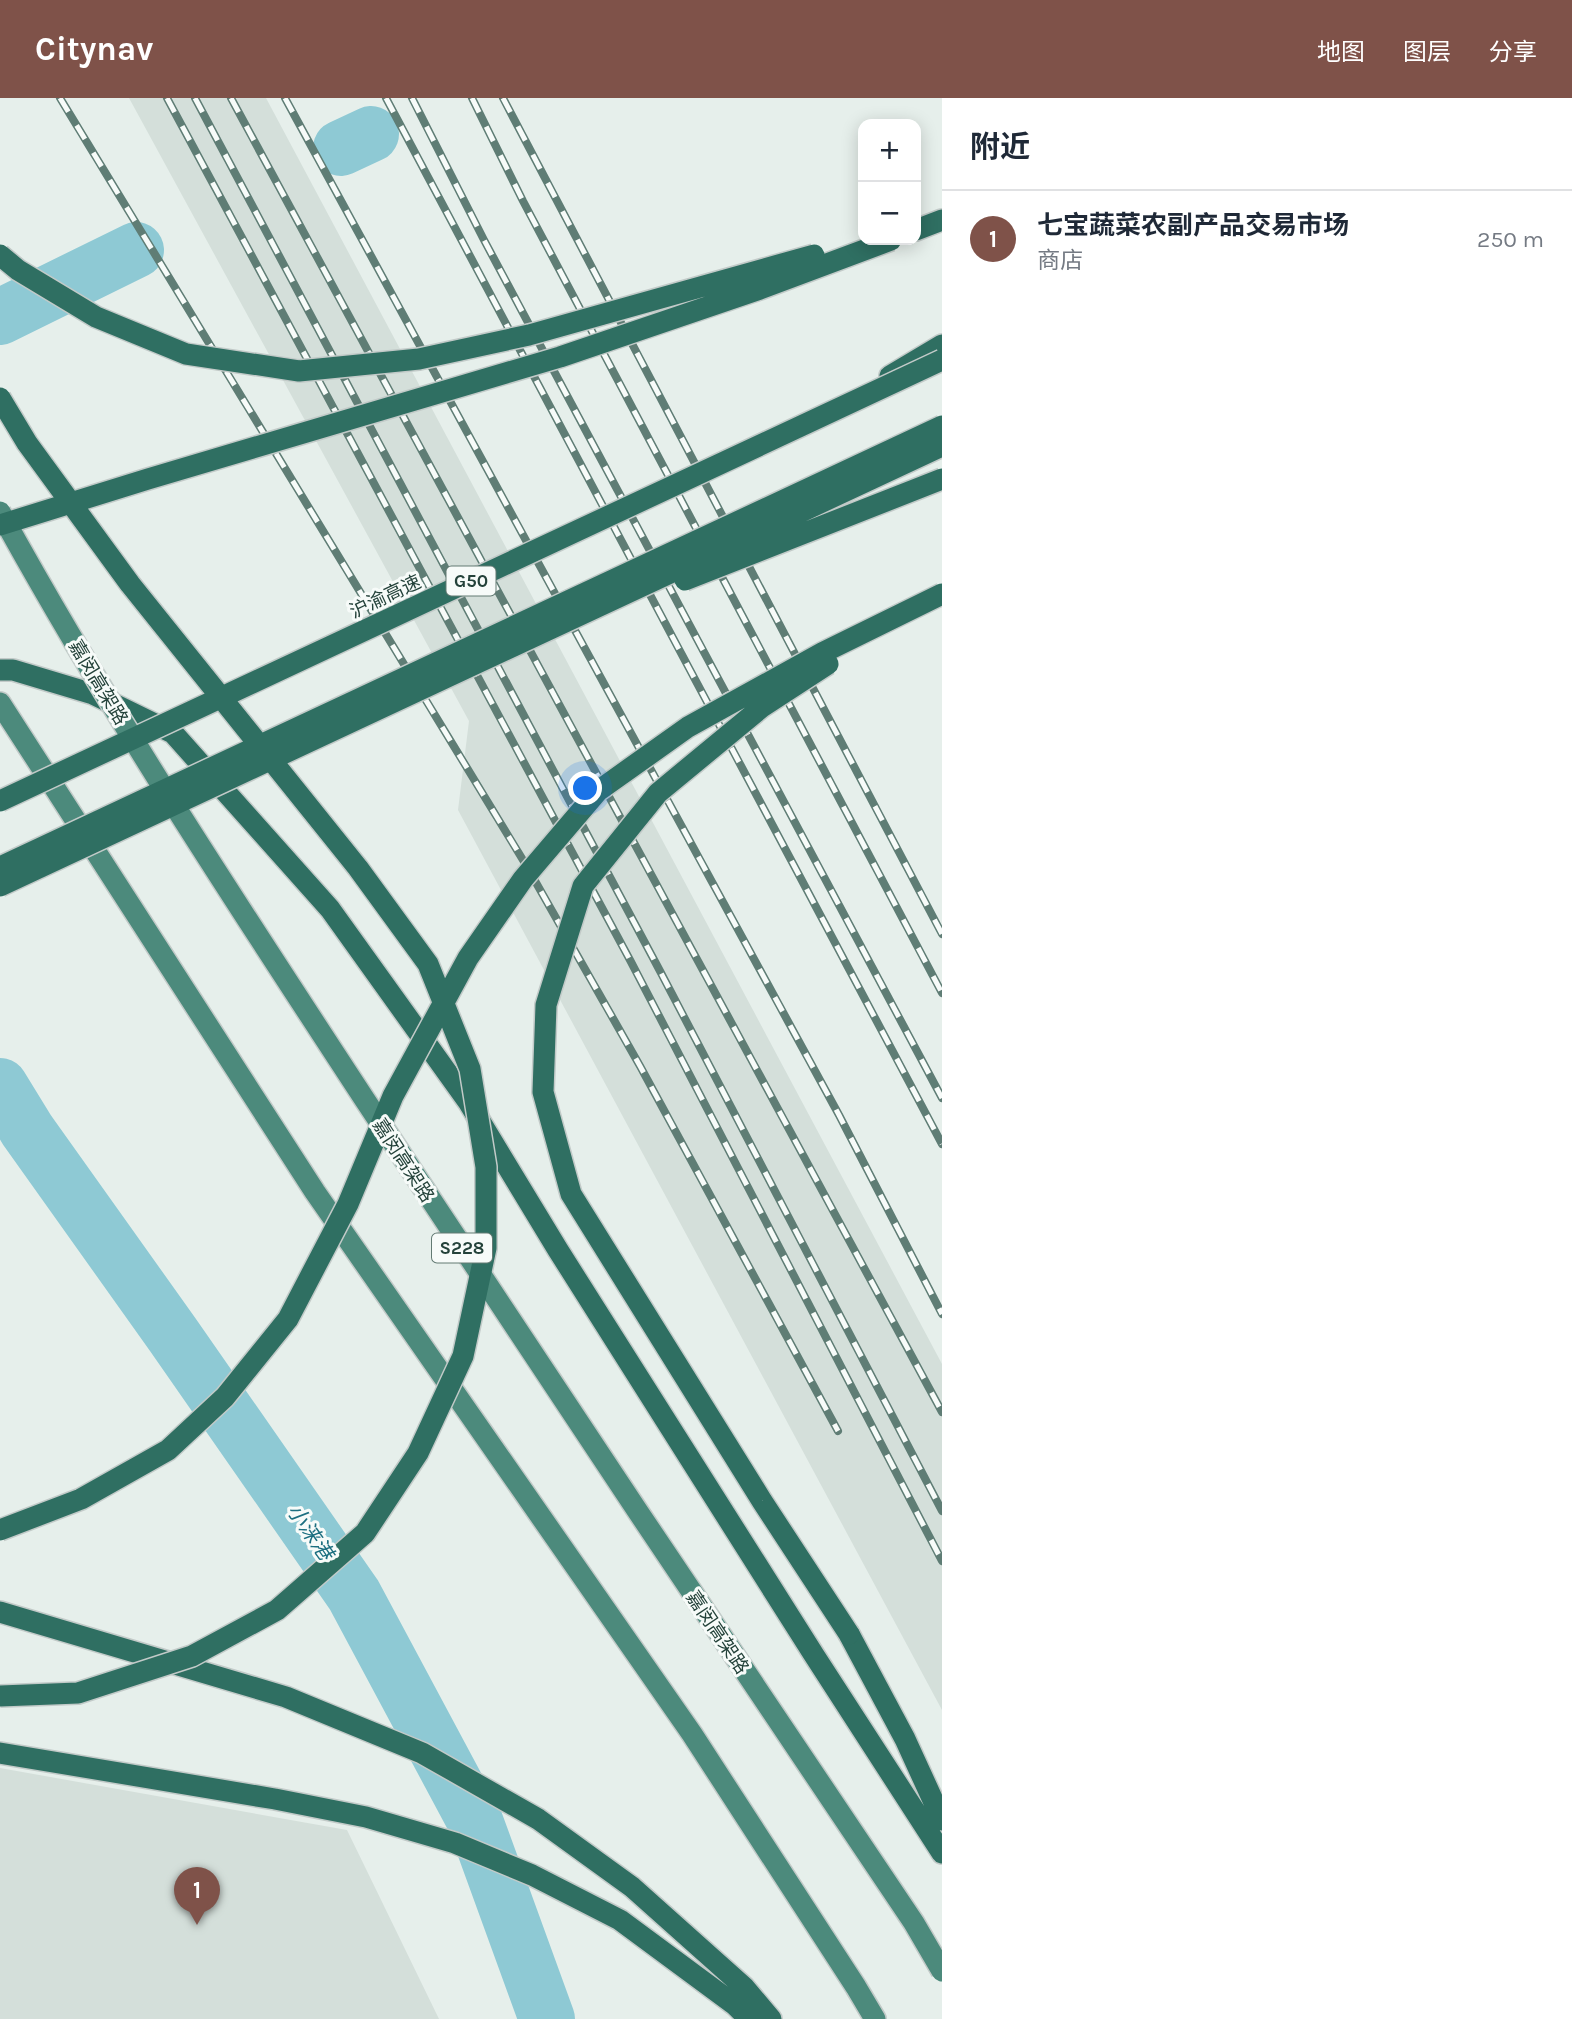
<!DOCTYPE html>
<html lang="zh">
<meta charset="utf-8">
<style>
body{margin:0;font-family:Karla,"Noto Sans SC",sans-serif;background:#f6f6f7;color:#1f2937}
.controls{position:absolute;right:21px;top:21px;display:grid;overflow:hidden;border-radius:14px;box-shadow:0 4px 18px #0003}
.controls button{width:63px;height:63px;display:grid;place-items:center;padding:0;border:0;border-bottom:2px solid #e0e1e3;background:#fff;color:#1f2937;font:35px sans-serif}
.you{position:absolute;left:586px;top:691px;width:24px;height:24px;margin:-18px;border:5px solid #fff;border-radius:50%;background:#1a73e8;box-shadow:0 0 0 10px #1a73e833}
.badge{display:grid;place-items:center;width:46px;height:46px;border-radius:50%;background:#7f5249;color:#fff;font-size:23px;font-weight:700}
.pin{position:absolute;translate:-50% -58px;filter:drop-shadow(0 2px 4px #0008)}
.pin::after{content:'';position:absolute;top:37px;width:24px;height:21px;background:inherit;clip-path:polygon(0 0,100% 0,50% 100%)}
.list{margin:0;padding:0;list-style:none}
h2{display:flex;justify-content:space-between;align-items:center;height:91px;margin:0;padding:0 28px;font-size:30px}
h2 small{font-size:23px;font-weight:400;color:#747a83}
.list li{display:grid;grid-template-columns:46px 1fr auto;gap:21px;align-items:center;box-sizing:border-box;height:98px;padding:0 28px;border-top:2px solid #e0e1e3}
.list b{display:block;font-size:26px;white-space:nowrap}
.list p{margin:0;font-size:23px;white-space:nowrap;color:#747a83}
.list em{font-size:23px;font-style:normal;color:#747a83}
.map{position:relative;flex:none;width:942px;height:1921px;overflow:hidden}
header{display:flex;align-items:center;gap:42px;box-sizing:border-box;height:98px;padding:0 35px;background:#7f5249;color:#fff}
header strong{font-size:33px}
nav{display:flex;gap:38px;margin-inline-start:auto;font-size:24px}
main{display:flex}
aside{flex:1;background:#fff}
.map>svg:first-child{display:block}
</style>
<header>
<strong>Citynav</strong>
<nav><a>地图</a><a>图层</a><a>分享</a></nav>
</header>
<main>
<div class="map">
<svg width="942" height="1921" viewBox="0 0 942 1921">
<rect width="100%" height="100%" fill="#e6efeb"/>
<path fill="#d4dfda" d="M129,0H266L942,1266V1612L458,712L469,623Z
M0,1670L347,1732L439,1921H0Z"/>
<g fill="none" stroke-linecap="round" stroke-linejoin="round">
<path stroke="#8ec9d4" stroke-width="56" d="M341,50L371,36
M0,219L136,152
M0,988L27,1032L173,1237L354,1497L475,1723L547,1921"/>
<g stroke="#c2cac8" stroke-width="24">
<path id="trunk" d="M0,605L315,1094L692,1636L856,1889L875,1921"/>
</g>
<g stroke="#c2cac8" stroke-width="24">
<path id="motorway" d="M916,132L942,122
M890,278L942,247
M0,572H13L93,596L173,635L330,811L469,1005L558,1152L814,1557L942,1755
M0,1514L286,1599L422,1655L538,1721L632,1789L744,1889L771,1921
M849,1536L905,1641L942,1722
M0,1655L275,1701L366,1719L455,1745L532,1777L620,1822L735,1907L749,1921"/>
</g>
<use href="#trunk" stroke="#4c8a7c" stroke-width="21"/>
<use href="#motorway" stroke="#2f6f62" stroke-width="21"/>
<g stroke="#5f7d75" stroke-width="8">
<path id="rail" d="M60,0L526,767L640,968L838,1333
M167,0L630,862L942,1463
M195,0L660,873L942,1413
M231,0L942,1314
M285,0L839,1017L942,1216
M386,0L942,1046
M412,0L484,142L942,1000
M472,0L523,103L942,895
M503,0L942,836"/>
</g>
<use href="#rail" stroke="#f7fbf9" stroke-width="5" stroke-dasharray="16" stroke-linecap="butt"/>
<g stroke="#c2cac8" stroke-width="24" stroke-linecap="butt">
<path id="trunk-bridge" d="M0,414C111,616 239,809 365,1002C546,1278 730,1551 914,1825L942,1873"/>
</g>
<g stroke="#c2cac8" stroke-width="24" stroke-linecap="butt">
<path id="motorway-bridge" d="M0,157L18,172L96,219L186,256L299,273L419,261L529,237L814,157
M0,300L27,345L130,486L358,770L428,866L470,971L486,1069V1150L463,1258L418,1355L365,1435L277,1512L192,1558L78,1595L0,1598
M0,427L148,381L560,259L760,191L891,142
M685,482L942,381
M828,566L762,609L658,695L583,788L546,907L543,994L571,1096L762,1403L849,1536
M0,703L942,262
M0,769L942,328
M0,788L942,348
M0,1432L81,1401L168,1352L225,1299L288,1221L348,1106L393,998L468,860L523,781L598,693L688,629L822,555L942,496"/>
</g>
<use href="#trunk-bridge" stroke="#4c8a7c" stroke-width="21"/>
<use href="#motorway-bridge" stroke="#2f6f62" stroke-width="21"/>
</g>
<g text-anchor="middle" stroke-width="6" stroke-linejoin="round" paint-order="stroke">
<g fill="#f7fbf9" stroke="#637a73" stroke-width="2">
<rect x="446.5" y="468.5" width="49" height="29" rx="5"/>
<rect x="432" y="1135.5" width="60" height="29" rx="5"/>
</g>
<g font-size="18" font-weight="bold" fill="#24423a">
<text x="471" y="489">G50</text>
<text x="462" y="1156">S228</text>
</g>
<g font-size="19" fill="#24423a" stroke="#f7fbf9">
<text transform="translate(385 498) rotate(-25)" y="7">沪渝高速</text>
<text transform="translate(99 584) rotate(59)" y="7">嘉闵高架路</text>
<text transform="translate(404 1062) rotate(57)" y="7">嘉闵高架路</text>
<text transform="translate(718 1534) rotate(56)" y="7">嘉闵高架路</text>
</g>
<g font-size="21" font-style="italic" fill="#1c6f80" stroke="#f7fbf9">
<text transform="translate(310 1434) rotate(55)" y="7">小涞港</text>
</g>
</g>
</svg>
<div class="controls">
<button>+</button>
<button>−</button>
</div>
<div class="you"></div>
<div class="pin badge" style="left:197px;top:1827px">1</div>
</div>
<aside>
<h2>附近<small></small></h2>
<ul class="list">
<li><span class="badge">1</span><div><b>七宝蔬菜农副产品交易市场</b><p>商店</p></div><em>250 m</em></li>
</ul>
</aside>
</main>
